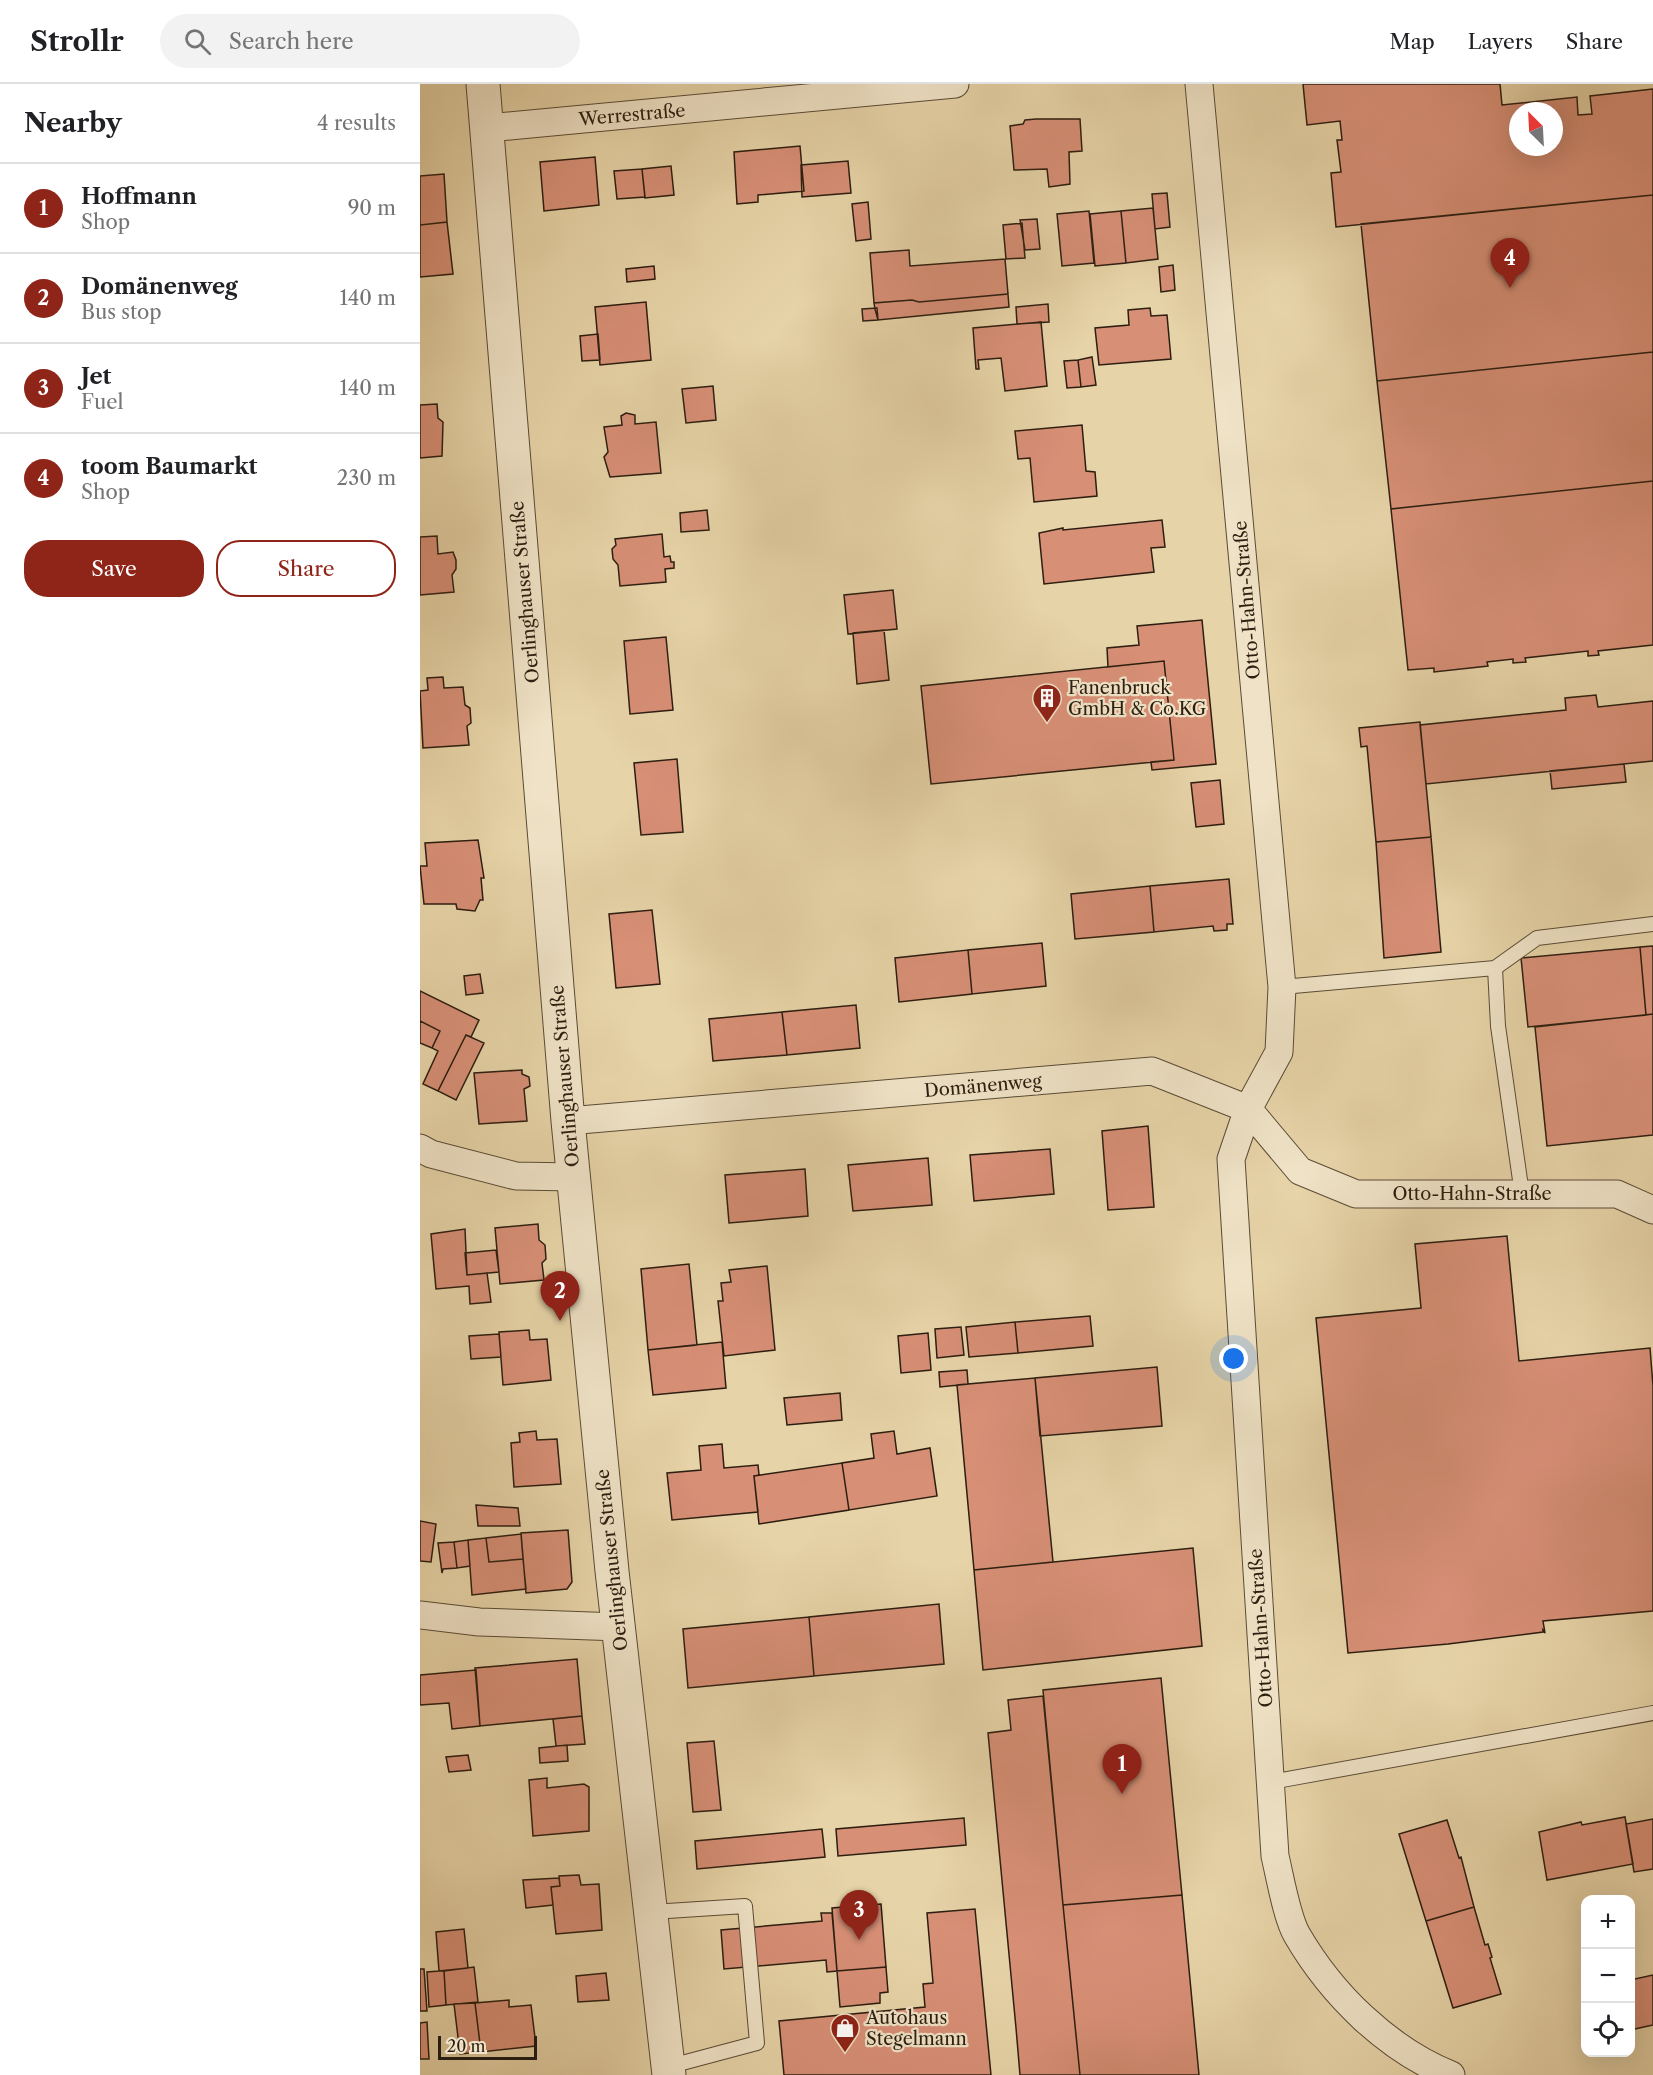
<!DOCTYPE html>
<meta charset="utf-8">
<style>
body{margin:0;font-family:"Libre Caslon Text",serif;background:#f2f2f2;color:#202124}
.controls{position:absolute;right:18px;bottom:18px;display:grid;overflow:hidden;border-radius:12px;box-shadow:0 6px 24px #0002}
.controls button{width:54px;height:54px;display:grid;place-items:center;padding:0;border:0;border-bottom:2px solid #e0e0e0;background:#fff;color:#202124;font:30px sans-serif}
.compass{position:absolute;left:1089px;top:18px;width:54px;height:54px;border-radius:50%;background:#fff;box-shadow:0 6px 24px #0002;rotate:336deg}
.scale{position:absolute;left:18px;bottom:15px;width:99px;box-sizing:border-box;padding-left:6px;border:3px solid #2c1e10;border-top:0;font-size:16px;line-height:21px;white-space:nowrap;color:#2c1e10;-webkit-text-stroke:4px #efe2c6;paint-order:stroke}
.you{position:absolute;left:814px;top:1275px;width:21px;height:21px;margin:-15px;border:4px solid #fff;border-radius:50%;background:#1a73e8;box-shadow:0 0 0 9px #1a73e833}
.badge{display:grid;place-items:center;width:39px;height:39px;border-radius:50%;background:#8f2418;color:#fff;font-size:20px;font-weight:700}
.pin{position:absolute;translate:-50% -50px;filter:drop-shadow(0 2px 3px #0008)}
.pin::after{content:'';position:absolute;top:32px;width:21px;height:18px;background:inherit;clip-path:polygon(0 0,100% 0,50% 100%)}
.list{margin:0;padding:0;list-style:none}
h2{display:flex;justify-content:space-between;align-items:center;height:78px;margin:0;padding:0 24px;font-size:26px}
h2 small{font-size:20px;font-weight:400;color:#757577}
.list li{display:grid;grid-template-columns:39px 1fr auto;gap:18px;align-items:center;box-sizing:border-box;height:90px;padding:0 24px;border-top:2px solid #e0e0e0}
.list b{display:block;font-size:22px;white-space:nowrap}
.list p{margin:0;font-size:20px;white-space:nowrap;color:#757577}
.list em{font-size:20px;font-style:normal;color:#757577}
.actions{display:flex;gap:12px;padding:18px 24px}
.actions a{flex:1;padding:14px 0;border:2px solid #8f2418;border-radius:24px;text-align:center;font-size:21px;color:#8f2418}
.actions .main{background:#8f2418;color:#fff}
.icon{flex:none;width:33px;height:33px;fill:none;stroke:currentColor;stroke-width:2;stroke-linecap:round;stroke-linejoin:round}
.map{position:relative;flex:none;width:1233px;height:1991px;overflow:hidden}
header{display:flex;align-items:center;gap:36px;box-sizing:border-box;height:84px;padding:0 30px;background:#fff;border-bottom:2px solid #e0e0e0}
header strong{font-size:28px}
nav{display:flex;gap:33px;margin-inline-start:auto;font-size:21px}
.search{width:420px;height:54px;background:#f2f2f2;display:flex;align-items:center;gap:15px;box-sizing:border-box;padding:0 21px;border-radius:33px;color:#757577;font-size:22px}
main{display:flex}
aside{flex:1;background:#fff}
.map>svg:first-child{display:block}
</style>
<header>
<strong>Strollr</strong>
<div class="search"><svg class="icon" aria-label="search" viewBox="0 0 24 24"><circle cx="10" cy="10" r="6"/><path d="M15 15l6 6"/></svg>Search here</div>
<nav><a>Map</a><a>Layers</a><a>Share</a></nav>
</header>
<main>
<aside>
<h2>Nearby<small>4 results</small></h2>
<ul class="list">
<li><span class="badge">1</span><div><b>Hoffmann</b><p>Shop</p></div><em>90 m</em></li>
<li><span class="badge">2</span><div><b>Domänenweg</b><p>Bus stop</p></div><em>140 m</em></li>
<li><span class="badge">3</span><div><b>Jet</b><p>Fuel</p></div><em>140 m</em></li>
<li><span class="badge">4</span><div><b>toom Baumarkt</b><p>Shop</p></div><em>230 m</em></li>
</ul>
<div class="actions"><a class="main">Save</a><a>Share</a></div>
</aside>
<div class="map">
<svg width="1233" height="1991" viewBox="0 0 1233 1991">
<rect width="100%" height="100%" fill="#e6d3a7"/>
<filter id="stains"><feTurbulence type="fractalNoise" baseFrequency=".00333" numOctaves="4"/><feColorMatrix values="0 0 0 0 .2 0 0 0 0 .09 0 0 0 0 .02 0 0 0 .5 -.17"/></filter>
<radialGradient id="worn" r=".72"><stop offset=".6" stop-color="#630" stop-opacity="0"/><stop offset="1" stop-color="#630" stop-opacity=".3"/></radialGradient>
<path fill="#d78f76" stroke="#2c1e10" stroke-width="1.5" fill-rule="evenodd" d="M883,0H1080L1082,21L1157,13L1158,31L1172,30L1170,12L1233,5V111L916,143L911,89L921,88L917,56H922L920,37L887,41ZM1098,27H1134V63H1098Z
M616,35H660L662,67L649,68L650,100L629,103L627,85L594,86L590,42L603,40L605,36Z
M380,62L384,107L338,111V118L317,120L314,68Z
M175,73L179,121L124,127L120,78Z
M428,77L431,109L382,113L381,81Z
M251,82L254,111L225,114L222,85Z
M222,85L225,113L197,115L194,87Z
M24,90L27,138L0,141V92Z
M747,109L750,143L735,145L732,110Z
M1233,111V268L957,297L941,140Z
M448,118L451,155L436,157L432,120Z
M733,124L738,175L706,179L701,127Z
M669,127L674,179L642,182L637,130Z
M701,127L706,179L675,182L670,130Z
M617,135L620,165L605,166L600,136Z
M27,138L33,190L0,193V141Z
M602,139L605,174L586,175L583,141Z
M489,166L490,182L585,175L588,210L499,218L492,216L454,219L450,169Z
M753,181L755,206L741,208L739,183Z
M234,182L235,195L207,198L206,185Z
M588,210L589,223L458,236L455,225L454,219L492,216L499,218Z
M226,218L231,276L180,281L175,223Z
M628,220L629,238L597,240L596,223Z
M457,224L458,236L443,237L442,225Z
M730,224L731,232L747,231L751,275L679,281L675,244L709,241L708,226Z
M621,238L627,302L585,307L581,274L558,276L559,285H556L553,244Z
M178,250L180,276L162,277L160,252Z
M1233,268V397L971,425L957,297Z
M672,273L676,301L661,303L658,276Z
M658,276L661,303L647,304L644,277Z
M293,302L296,336L266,339L262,305Z
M17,320L18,334L23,338L22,372L0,374V321Z
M206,329L215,331V340L236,338L241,389L190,393L184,373L188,368L184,343L202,341L201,332Z
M662,341L666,387L675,388L677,412L614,418L610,374L598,375L595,347Z
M1233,397V561L1178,567L1179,571L1168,572V567L1105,574L1106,578L1093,579V575L1067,578L1068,582L1014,588V584L988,586L971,425Z
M287,426L289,446L261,448L260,429Z
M742,436L745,463L731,464L734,488L624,500L619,449L643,444V446Z
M242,450L244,473L250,472L251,478H254V484L245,485L246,498L200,502L198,481L193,475L192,465L196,461L195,455Z
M17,452L18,470L33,468L36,476V485L32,491L34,508L0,511V453Z
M473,506L477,545L428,550L424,511Z
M782,536L796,680L732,686L731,678L754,676L744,577L688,583L687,564L719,561L717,542Z
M464,546L469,596L437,600L433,549Z
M246,553L253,626L210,630L204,557Z
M744,577L754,676L511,700L501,602Z
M23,593L24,604L43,603L45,621L50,624L51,639L47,642L49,661L3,664L0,607L8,606L7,594Z
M1176,611L1178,623L1233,617V677L1006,700L1000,641L1146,626L1145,614Z
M1000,638L1011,753L956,758L947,662L941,663L939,644Z
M257,675L263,748L221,751L214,679Z
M1204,680L1206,698L1132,705L1130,687Z
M800,696L804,740L776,743L771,699Z
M1011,753L1021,868L964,874L956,758Z
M58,756L64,794H61L63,816H60L55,827L37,825L36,820H4L0,782H7L5,759Z
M809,795L813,840H807V846L794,847L793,842L734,848L730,802Z
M730,802L734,848L655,855L651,810Z
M232,826L240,900L196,904L189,830Z
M622,859L626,902L552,910L548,866Z
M1233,862V930L1226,931L1220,863Z
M1220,863L1226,931L1108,943L1101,874Z
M548,866L552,910L479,918L475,874Z
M60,890L63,909L46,911L44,892Z
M0,907L59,936L51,953L46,951L18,1007L3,1000L18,967L12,964L20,947L0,937Z
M436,921L440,964L367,971L362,928Z
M362,928L367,971L293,977L289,935Z
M1233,930V1051L1127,1062L1115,943Z
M0,937L20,947L12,964L0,959Z
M46,951L64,959L36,1016L18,1007Z
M102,986V990L109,993L110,1002L104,1005L107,1037L59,1040L54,989Z
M728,1042L734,1123L688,1126L682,1047Z
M630,1065L634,1110L554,1117L550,1071Z
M508,1074L512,1121L433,1127L428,1081Z
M385,1085L388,1132L309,1139L305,1091Z
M118,1140L119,1156L125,1161L126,1175L122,1179L124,1196L80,1200L75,1144Z
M45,1145L47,1191L67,1189L71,1218L50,1220L49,1202L16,1205L11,1150Z
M1087,1152L1099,1277L1230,1264L1233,1302V1527L1123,1537L1125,1549L1123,1546V1548L1028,1560L928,1569L896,1234L1001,1224L995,1160Z
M76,1166L79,1188L47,1191L45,1169Z
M269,1180L277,1261L228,1266L221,1185Z
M347,1182L355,1266L304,1272L298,1217H303L301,1199L311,1198L309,1186Z
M670,1232L673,1262L598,1269L595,1238Z
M595,1238L598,1269L549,1273L546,1243Z
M541,1243L544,1271L517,1274L515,1245Z
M109,1246L110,1256L127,1255L131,1296L83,1301L79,1248Z
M508,1249L511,1286L481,1289L478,1252Z
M79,1250L81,1273L51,1275L49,1252Z
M302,1258L306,1304L233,1311L228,1266Z
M737,1283L742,1342L620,1352L615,1294Z
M547,1286L548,1300L520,1303L519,1288Z
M615,1294L633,1478L554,1486L537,1301Z
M420,1309L422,1336L367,1341L364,1314Z
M116,1347L117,1356L137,1355L141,1400L94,1403L91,1359L100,1358L99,1349Z
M474,1347L477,1370L510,1364L517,1412L429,1426L422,1379L454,1374L451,1350Z
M302,1360L304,1384L338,1381L339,1391L334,1392L338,1428L252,1436L247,1389L281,1386L279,1362Z
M422,1379L429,1426L339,1440L334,1392Z
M56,1421L98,1424L100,1442H58Z
M0,1437L16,1440L11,1478L0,1477Z
M148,1446L152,1498L147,1505L106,1509L101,1449Z
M101,1450L103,1475L69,1478L66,1454Z
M66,1454L69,1478L103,1475L106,1505L52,1511L48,1456Z
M48,1456L50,1482L37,1484L34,1458Z
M34,1458L37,1484L23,1485L22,1489L18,1459Z
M773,1464L782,1562L563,1586L554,1486Z
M519,1520L524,1580L394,1592L389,1533Z
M389,1533L394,1592L268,1604L263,1545Z
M157,1575L162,1632L60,1642L55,1584Z
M56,1586L60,1642L32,1645L29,1619L0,1621V1591Z
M741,1594L762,1811L643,1821L623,1606Z
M623,1612L643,1821L660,1991H600L596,1944L568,1649L591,1646L588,1616Z
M162,1632L165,1660L136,1662L133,1635Z
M294,1657L301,1726L273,1728L267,1659Z
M147,1661L148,1677L120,1679L119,1664Z
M48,1671L51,1686L29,1688L26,1673Z
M127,1694V1704L164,1700L169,1703V1747L113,1752L109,1696Z
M1205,1733L1213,1780L1127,1796L1119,1748L1161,1738L1162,1741Z
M544,1734L546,1761L418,1772L416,1745Z
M1233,1735V1785L1214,1788L1206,1740Z
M1027,1736L1039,1774L1041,1773L1054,1823L1006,1837L979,1750Z
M402,1745L405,1773L277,1785L275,1757Z
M159,1791L161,1801L179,1800L182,1846L136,1850L131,1803L140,1802L139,1792Z
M139,1794L140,1802L131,1803L133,1821L106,1824L103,1796Z
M762,1811L779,1991H660L643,1821Z
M461,1820L466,1883L417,1887L412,1824Z
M1054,1823L1065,1861L1068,1860L1072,1873L1070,1874L1081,1910L1033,1924L1006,1837Z
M555,1825L571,1991H364L359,1937L505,1923L503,1900L513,1899L507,1829Z
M401,1829H412L417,1887L407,1888L406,1876L304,1885L301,1846L402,1837Z
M44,1845L48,1884L19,1887L16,1848Z
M54,1883L58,1918L26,1921L24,1887Z
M466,1883L468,1908L460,1909V1919L420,1923L417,1887Z
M0,1885H4L7,1927H0Z
M19,1887H24L26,1921L9,1923L7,1888Z
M186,1889L189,1916L158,1918L156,1892Z
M1233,1891V1941L1210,1946V1896Z
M89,1916V1923L111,1921L116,1962L61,1968L55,1919Z
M55,1919L61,1968L40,1970L34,1920Z
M7,1938L9,1975H0V1939Z"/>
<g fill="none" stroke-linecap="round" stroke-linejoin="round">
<g stroke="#5a4b36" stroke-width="16">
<path id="service" d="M1075,884L1117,854L1233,840
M862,903L1075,884L1078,942L1102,1110
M851,1698L1233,1629
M232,1828L325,1822L337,1959L247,1983"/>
</g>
<g stroke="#5a4b36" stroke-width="29">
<path id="minor" d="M779,0L862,903L859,968L828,1025L811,1075L855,1772C860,1793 867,1834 877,1851C912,1911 967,1965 1031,1991
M68,44L535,0
M148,1037L732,987L828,1025L880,1087L936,1110H1197L1233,1126
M0,1064L11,1070L96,1092L154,1093
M0,1531L59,1538L199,1543"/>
</g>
<g stroke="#5a4b36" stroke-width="35">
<path id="tertiary" d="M63,0L148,1037L192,1487L249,1991"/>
</g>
<use href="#service" stroke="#efe2c6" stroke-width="14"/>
<use href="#minor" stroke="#efe2c6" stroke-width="27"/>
<use href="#tertiary" stroke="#efe2c6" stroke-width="33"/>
</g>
<defs>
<g id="building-pin" transform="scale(1.5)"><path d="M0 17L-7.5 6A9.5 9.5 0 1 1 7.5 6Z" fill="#8f2418" stroke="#efe2c6"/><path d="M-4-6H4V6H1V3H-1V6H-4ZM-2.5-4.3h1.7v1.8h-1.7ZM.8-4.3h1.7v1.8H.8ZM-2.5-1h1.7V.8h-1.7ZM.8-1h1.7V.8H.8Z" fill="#fff"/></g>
<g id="shop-pin" transform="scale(1.5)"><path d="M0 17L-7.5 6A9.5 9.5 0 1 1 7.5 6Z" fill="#8f2418" stroke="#efe2c6"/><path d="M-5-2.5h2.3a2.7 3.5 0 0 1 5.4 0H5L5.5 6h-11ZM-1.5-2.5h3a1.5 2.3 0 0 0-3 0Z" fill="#fff"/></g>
</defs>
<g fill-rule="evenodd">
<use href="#building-pin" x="627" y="614"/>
<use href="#shop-pin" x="425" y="1944"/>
</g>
<g text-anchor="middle" stroke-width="4.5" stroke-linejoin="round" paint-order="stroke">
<g font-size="18" fill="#2c1e10" stroke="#efe2c6">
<text transform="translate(212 31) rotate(-5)" y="6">Werrestraße</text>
<text transform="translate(105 508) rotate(-95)" y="6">Oerlinghauser Straße</text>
<text transform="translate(827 516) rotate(-95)" y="6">Otto-Hahn-Straße</text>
<text transform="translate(145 992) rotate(-95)" y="6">Oerlinghauser Straße</text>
<text transform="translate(563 1002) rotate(-5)" y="6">Domänenweg</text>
<text x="1052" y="1116">Otto-Hahn-Straße</text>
<text transform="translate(192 1476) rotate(-96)" y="6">Oerlinghauser Straße</text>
<text transform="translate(841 1544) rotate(-94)" y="6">Otto-Hahn-Straße</text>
</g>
<g font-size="18" fill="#2c1e10" stroke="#efe2c6" text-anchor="start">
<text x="648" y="610">Fanenbruck<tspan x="648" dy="21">GmbH &amp; Co.KG</tspan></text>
<text x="446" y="1940">Autohaus<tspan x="446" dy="21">Stegelmann</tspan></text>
</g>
</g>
<rect width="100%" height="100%" filter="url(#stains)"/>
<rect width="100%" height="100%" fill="url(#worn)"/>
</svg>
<div class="controls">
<button>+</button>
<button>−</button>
<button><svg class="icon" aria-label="locate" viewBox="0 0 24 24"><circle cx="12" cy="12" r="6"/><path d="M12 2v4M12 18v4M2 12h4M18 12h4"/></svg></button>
</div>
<svg class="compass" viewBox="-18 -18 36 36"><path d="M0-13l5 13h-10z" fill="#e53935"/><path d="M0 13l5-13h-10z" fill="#757577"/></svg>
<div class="scale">20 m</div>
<div class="you"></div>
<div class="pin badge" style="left:702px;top:1710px">1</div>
<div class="pin badge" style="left:140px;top:1237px">2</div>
<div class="pin badge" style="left:439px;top:1856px">3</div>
<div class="pin badge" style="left:1090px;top:204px">4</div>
</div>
</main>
